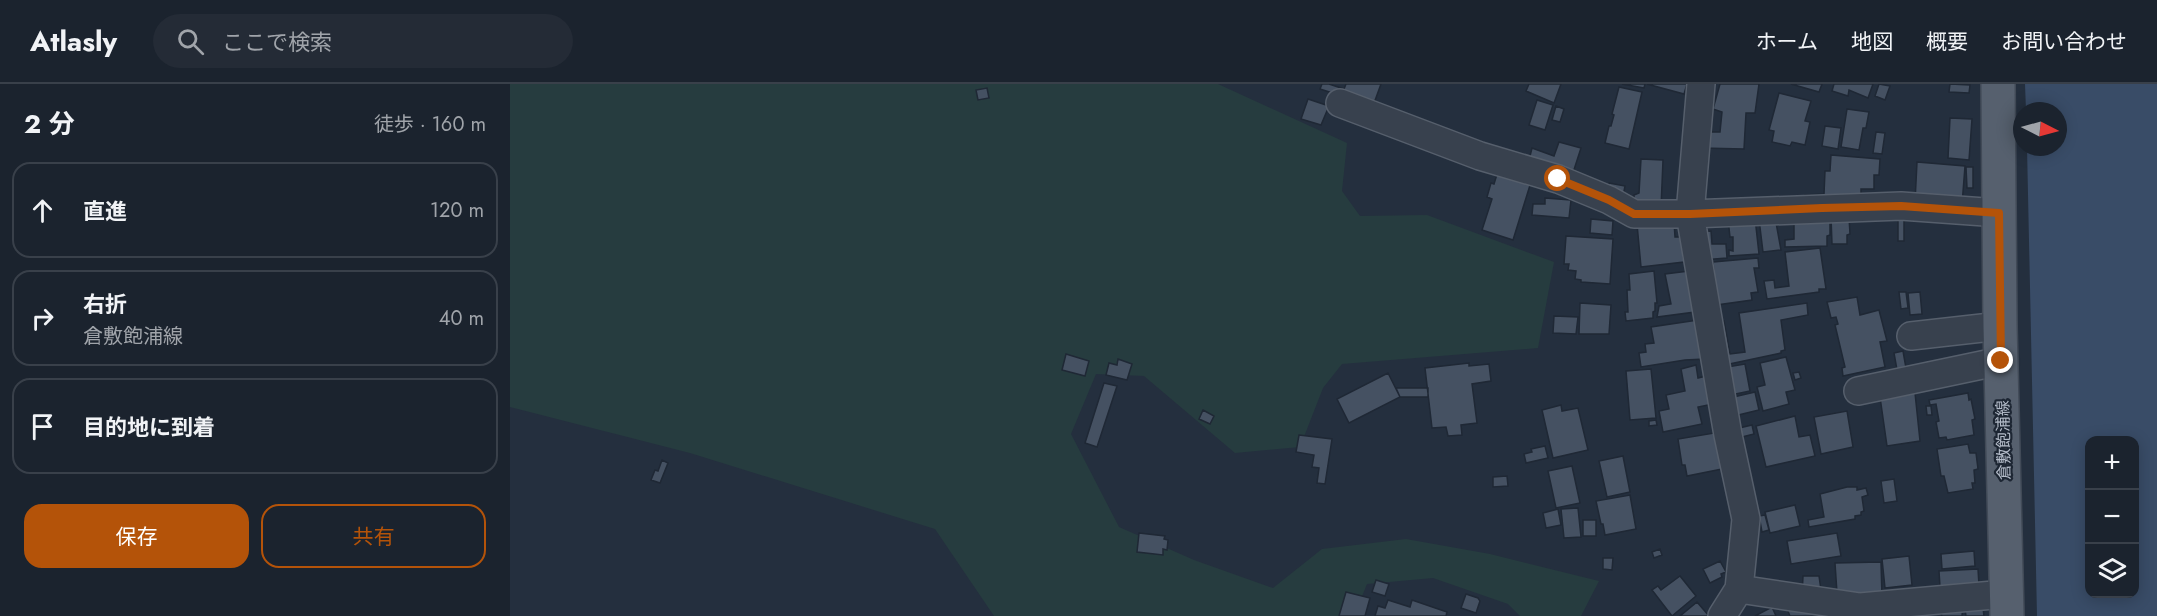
<!DOCTYPE html>
<html lang="ja">
<meta charset="utf-8">
<style>
body{margin:0;font-family:Jost,"Noto Sans JP",sans-serif;background:#242b36;color:#f1f3f6}
.controls{position:absolute;right:18px;bottom:18px;display:grid;overflow:hidden;border-radius:12px;box-shadow:0 3px 15px #0003}
.controls button{width:54px;height:54px;display:grid;place-items:center;padding:0;border:0;border-bottom:2px solid #39404a;background:#1b232e;color:#f1f3f6;font:30px sans-serif}
.compass{position:absolute;left:1503px;top:18px;width:54px;height:54px;border-radius:50%;background:#1b232e;box-shadow:0 3px 15px #0003;rotate:96deg}
.stop{position:absolute;width:18px;height:18px;margin:-14px;border:4px solid #b45309;border-radius:50%;background:#fff}
.stop.end{background:#b45309;border-color:#fff;box-shadow:0 2px 6px #0008}
.list{margin:0;padding:0;list-style:none}
h2{display:flex;justify-content:space-between;align-items:center;height:78px;margin:0;padding:0 24px;font-size:26px}
h2 small{font-size:20px;font-weight:400;color:#a0a4aa}
.list li{display:grid;grid-template-columns:39px 1fr auto;gap:18px;align-items:center;box-sizing:border-box;height:96px;margin:0 12px 12px;padding:0 12px;border:2px solid #39404a;border-radius:18px}
.list b{display:block;font-size:22px;white-space:nowrap}
.list p{margin:0;font-size:20px;white-space:nowrap;color:#a0a4aa}
.list em{font-size:20px;font-style:normal;color:#a0a4aa}
.actions{display:flex;gap:12px;padding:18px 24px}
.actions a{flex:1;padding:14px 0;border:2px solid #b45309;border-radius:18px;text-align:center;font-size:21px;color:#b45309}
.actions .main{background:#b45309;color:#fff}
.icon{flex:none;width:33px;height:33px;fill:none;stroke:currentColor;stroke-width:2;stroke-linecap:round;stroke-linejoin:round}
.map{position:relative;flex:none;width:1647px;height:532px;overflow:hidden}
header{display:flex;align-items:center;gap:36px;box-sizing:border-box;height:84px;padding:0 30px;background:#1b232e;border-bottom:2px solid #39404a}
header strong{font-size:28px}
nav{display:flex;gap:33px;margin-inline-start:auto;font-size:21px}
.search{width:420px;height:54px;background:#242b36;display:flex;align-items:center;gap:15px;box-sizing:border-box;padding:0 21px;border-radius:33px;color:#a0a4aa;font-size:22px}
main{display:flex}
aside{flex:1;background:#1b232e}
.map>svg:first-child{display:block}
</style>
<header>
<strong>Atlasly</strong>
<div class="search"><svg class="icon" aria-label="search" viewBox="0 0 24 24"><circle cx="10" cy="10" r="6"/><path d="M15 15l6 6"/></svg>ここで検索</div>
<nav><a>ホーム</a><a>地図</a><a>概要</a><a>お問い合わせ</a></nav>
</header>
<main>
<aside>
<h2>2 分<small>徒歩 · 160 m</small></h2>
<ul class="list">
<li><svg class="icon" aria-label="ahead" viewBox="0 0 24 24"><path d="M12 20V5M6 11l6-6 6 6"/></svg><div><b>直進</b></div><em>120 m</em></li>
<li><svg class="icon" aria-label="right" viewBox="0 0 24 24"><path d="M7 20v-9h11M14 6l5 5-5 5"/></svg><div><b>右折</b><p>倉敷飽浦線</p></div><em>40 m</em></li>
<li><svg class="icon" aria-label="arrive" viewBox="0 0 24 24"><path d="M6 21V4h12l-3 4 3 4H6"/></svg><div><b>目的地に到着</b></div></li>
</ul>
<div class="actions"><a class="main">保存</a><a>共有</a></div>
</aside>
<div class="map">
<svg width="1647" height="532" viewBox="0 0 1647 532">
<rect width="100%" height="100%" fill="#242f3e"/>
<path fill="#263c3f" d="M0,0H708L837,59L832,107L850,132L917,131L1044,178L1028,264L832,280L813,304L790,363L725,369L634,292L586,290L561,350L609,443L684,476L763,504L812,465L896,455L980,470L1089,497L1071,532H1010L998,520L923,494L857,500L844,532H484L425,445L180,369L0,323Z"/>
<path fill="#394c67" fill-rule="evenodd" d="M1515,0H1647V532H1527L1517,63H1548V27H1516ZM1580,356H1624V510H1580Z"/>
<path fill="#455162" stroke="#1f2835" stroke-width="1.5" d="M812,0H819L834,5L836,0H871L863,22L810,5Z
M1019,0H1051L1044,19L1016,7Z
M1112,0H1135L1134,4Z
M1137,0H1180H1177L1174,10Z
M1210,0H1249L1245,29H1236L1234,65L1191,64L1192,48H1210L1212,28L1203,25Z
M1281,0H1312L1309,8Z
M1324,0H1363L1358,14L1339,6L1338,12L1322,7Z
M1369,0L1380,2L1375,16L1365,12Z
M1440,0L1460,1L1459,9L1439,8Z
M1109,3L1132,8L1119,65L1095,59L1099,42H1101L1104,31L1102,30Z
M477,4L479,14L468,16L466,6Z
M1269,9L1301,17L1295,37L1300,38L1295,61L1282,58L1280,62L1262,58L1264,47L1259,46Z
M798,15L819,22L811,41L791,35Z
M1027,16L1043,21L1035,46L1019,41Z
M1046,22L1054,25L1050,38L1042,36Z
M1337,25L1359,28L1356,44H1353L1349,66L1331,63Z
M1440,34L1462,35L1459,76L1438,74Z
M1315,42L1331,44L1328,65L1312,62Z
M1366,48L1375,49L1372,70L1363,69Z
M1049,58L1071,64L1061,95L1018,80L1022,64L1044,72Z
M1321,71L1370,75L1369,91H1364V105H1351V122L1295,123V111L1314,110L1315,87H1320Z
M1131,75L1153,76L1151,124L1124,123V111L1129,109Z
M1407,78L1455,82L1452,121L1405,118Z
M1456,83H1463V104H1457Z
M988,87L1021,98L1003,156L972,146L982,115L977,113L981,99L984,100Z
M1099,99L1115,102L1112,118L1097,108Z
M1035,114L1061,116L1059,134L1022,131L1023,120H1035Z
M1284,132H1315V139L1320,138V151L1317,152V162L1275,163V156L1284,155Z
M1388,132H1394V157H1388Z
M1265,133L1271,166L1253,168L1249,135Z
M1321,133H1339L1340,150L1337,151V160H1322Z
M1245,134L1249,170L1219,172V166L1223,167V153H1220L1218,135Z
M1081,135L1103,137L1102,151L1080,149Z
M1164,138L1165,153H1171L1174,178L1131,183L1127,140Z
M1201,147L1202,160H1216L1217,174L1192,176L1190,148Z
M1056,152L1103,155L1100,200L1071,198V196L1065,195L1066,187L1058,186L1059,180H1054Z
M1310,164L1316,205H1309V208L1257,215L1254,197L1264,196L1265,204L1279,202L1275,168Z
M1248,174L1249,184H1244L1248,208L1241,209L1242,216L1199,222L1206,212L1203,178Z
M1144,187L1147,219H1145V227L1143,228V234L1116,237L1115,228H1118L1117,206H1120L1119,190Z
M1179,187L1185,228L1147,233L1149,222L1161,220L1155,190Z
M1389,208H1396L1398,224L1391,225Z
M1410,208L1412,230L1400,231L1398,209Z
M1347,213L1350,231L1369,226L1377,257L1370,258L1375,283L1333,292L1332,284L1335,283L1325,241L1328,240L1326,233L1321,234L1317,218Z
M1070,219L1101,221L1099,250H1069Z
M1297,219L1298,231L1271,236L1275,266L1271,267V269L1210,282L1203,240L1214,237L1220,270L1235,268L1229,229Z
M1044,232L1068,233L1066,250L1043,249Z
M1188,236L1195,275L1175,276L1131,283L1129,269L1136,268L1135,260L1144,259L1141,243Z
M1393,267L1396,284L1387,286L1384,269Z
M556,270L579,277L575,292L552,286Z
M1276,273L1285,306L1276,308L1279,320L1253,327L1247,303L1255,301L1250,279Z
M608,275L622,280L617,296L596,291L599,279L607,281Z
M959,279V282L979,280L981,297L962,300L967,339L951,341L952,351L938,352L936,343L922,344L915,284Z
M1235,280L1240,307L1216,312L1211,284Z
M1186,281L1188,294L1196,292L1203,320L1188,323L1192,340L1153,348L1149,327L1159,325L1156,311L1175,307L1171,285Z
M1141,285L1146,334L1120,336L1116,287Z
M1289,288L1291,294L1285,296L1283,289Z
M878,289L890,313L839,339L827,315Z
M594,299L607,302L587,363L575,359Z
M886,304H918V313H890Z
M1245,308L1249,326L1220,333L1215,315Z
M1405,309L1410,357L1377,362L1370,313Z
M1458,309L1459,316L1461,315L1465,335L1462,336L1464,351L1437,356L1436,353L1429,354L1426,338L1429,337L1426,320L1420,321L1419,316Z
M1051,321L1052,327L1068,324L1078,366L1043,374L1032,326Z
M1416,322H1421L1422,331H1417Z
M693,326L704,332L700,340L689,335Z
M1337,327L1343,363L1311,370L1304,333Z
M1285,332L1289,353L1300,351L1305,372L1256,383L1246,342Z
M1146,336L1147,341L1139,342V337Z
M1242,341L1244,350L1228,354L1225,345Z
M1210,348L1217,384L1177,392L1175,381H1172L1168,355Z
M789,351L822,355L815,400L807,399L809,384L802,383L804,371L786,368Z
M1458,360L1460,369H1466L1468,385L1464,386L1465,399H1462L1463,405L1438,409L1434,392H1431L1427,365Z
M1035,362L1038,374L1016,379L1014,370L1022,368L1021,365Z
M1113,372L1120,408L1097,413L1089,377Z
M152,376L158,379L150,399L141,396L145,386L148,387Z
M1062,382L1070,419L1046,424L1038,387Z
M997,392L998,402L983,403V393Z
M1384,395L1387,417L1374,419L1371,397Z
M1337,403H1347V406L1356,404L1358,411L1352,413L1354,427L1351,428V431L1345,432V435L1299,443L1298,436L1314,433L1310,410Z
M1120,411L1126,445L1095,451L1093,440H1091L1086,417Z
M1285,421L1290,442L1260,449L1255,428Z
M1068,424L1071,453L1054,454L1051,425Z
M1048,425L1051,441L1036,444L1033,429Z
M1255,431L1259,446L1252,448L1249,432Z
M1073,436H1086V452H1073Z
M629,449L655,452L654,455L658,456L657,466L653,465V471L627,468Z
M1327,449L1331,472L1281,480L1277,457Z
M1150,465L1152,471L1144,474L1142,468Z
M1464,467L1465,482L1432,485L1431,470Z
M1399,472L1402,501L1375,504L1372,475Z
M1093,474H1103L1102,486L1093,485Z
M1210,477L1216,488L1211,490L1212,493L1200,499L1193,485Z
M1371,478L1372,513L1327,509L1325,479Z
M1468,485L1469,501L1430,503L1429,487Z
M1170,492L1186,512L1162,532L1142,506L1148,502L1151,506Z
M1293,492H1309L1311,506L1292,513Z
M866,496L879,500L875,512L862,508Z
M836,508L860,514L855,532H829Z
M956,510L968,514L970,517L966,529L951,524Z
M878,516L900,523L902,516L937,528L936,532H865L868,522L875,524Z
M1187,518L1199,532H1170Z
M1453,520L1452,532H1432L1431,529Z
M1262,523L1266,532H1245Z
M1473,524L1474,532H1456L1455,525Z
M1277,525H1308L1311,532H1280Z"/>
<g fill="none" stroke-linecap="round" stroke-linejoin="round">
<g stroke="#565f6c" stroke-width="30">
<path id="minor" d="M1191,0L1180,130L1218,351L1236,435L1229,505L1212,532
M830,19L970,72L1048,95L1099,116L1124,130H1180L1391,122L1489,129
M1401,252L1490,242
M1348,307L1491,277
M1229,505L1350,523L1495,510"/>
</g>
<g stroke="#414a57" stroke-width="36">
<path id="primary" d="M1488,0L1490,242L1497,532"/>
</g>
<use href="#minor" stroke="#38414e" stroke-width="27"/>
<use href="#primary" stroke="#56606e" stroke-width="33"/>
</g>
<g fill="none" stroke-linecap="round" stroke-linejoin="round">
<path stroke="#b45309" stroke-width="8" d="M1048,95L1099,116L1124,130H1180L1312,124L1391,122L1489,129L1491,277"/>
</g>
<g text-anchor="middle" stroke-width="4.5" stroke-linejoin="round" paint-order="stroke">
<g font-size="16" fill="#b4bcc9" stroke="#1d2633">
<text transform="translate(1493 356) rotate(-91)" y="6">倉敷飽浦線</text>
</g>
</g>
</svg>
<div class="controls">
<button>+</button>
<button>−</button>
<button><svg class="icon" aria-label="layers" viewBox="0 0 24 24"><path d="M12 4l9 5-9 5-9-5zM3 14l9 5 9-5"/></svg></button>
</div>
<svg class="compass" viewBox="-18 -18 36 36"><path d="M0-13l5 13h-10z" fill="#e53935"/><path d="M0 13l5-13h-10z" fill="#a0a4aa"/></svg>
<div class="stop" style="left:1048px;top:95px"></div>
<div class="stop end" style="left:1491px;top:277px"></div>
</div>
</main>
